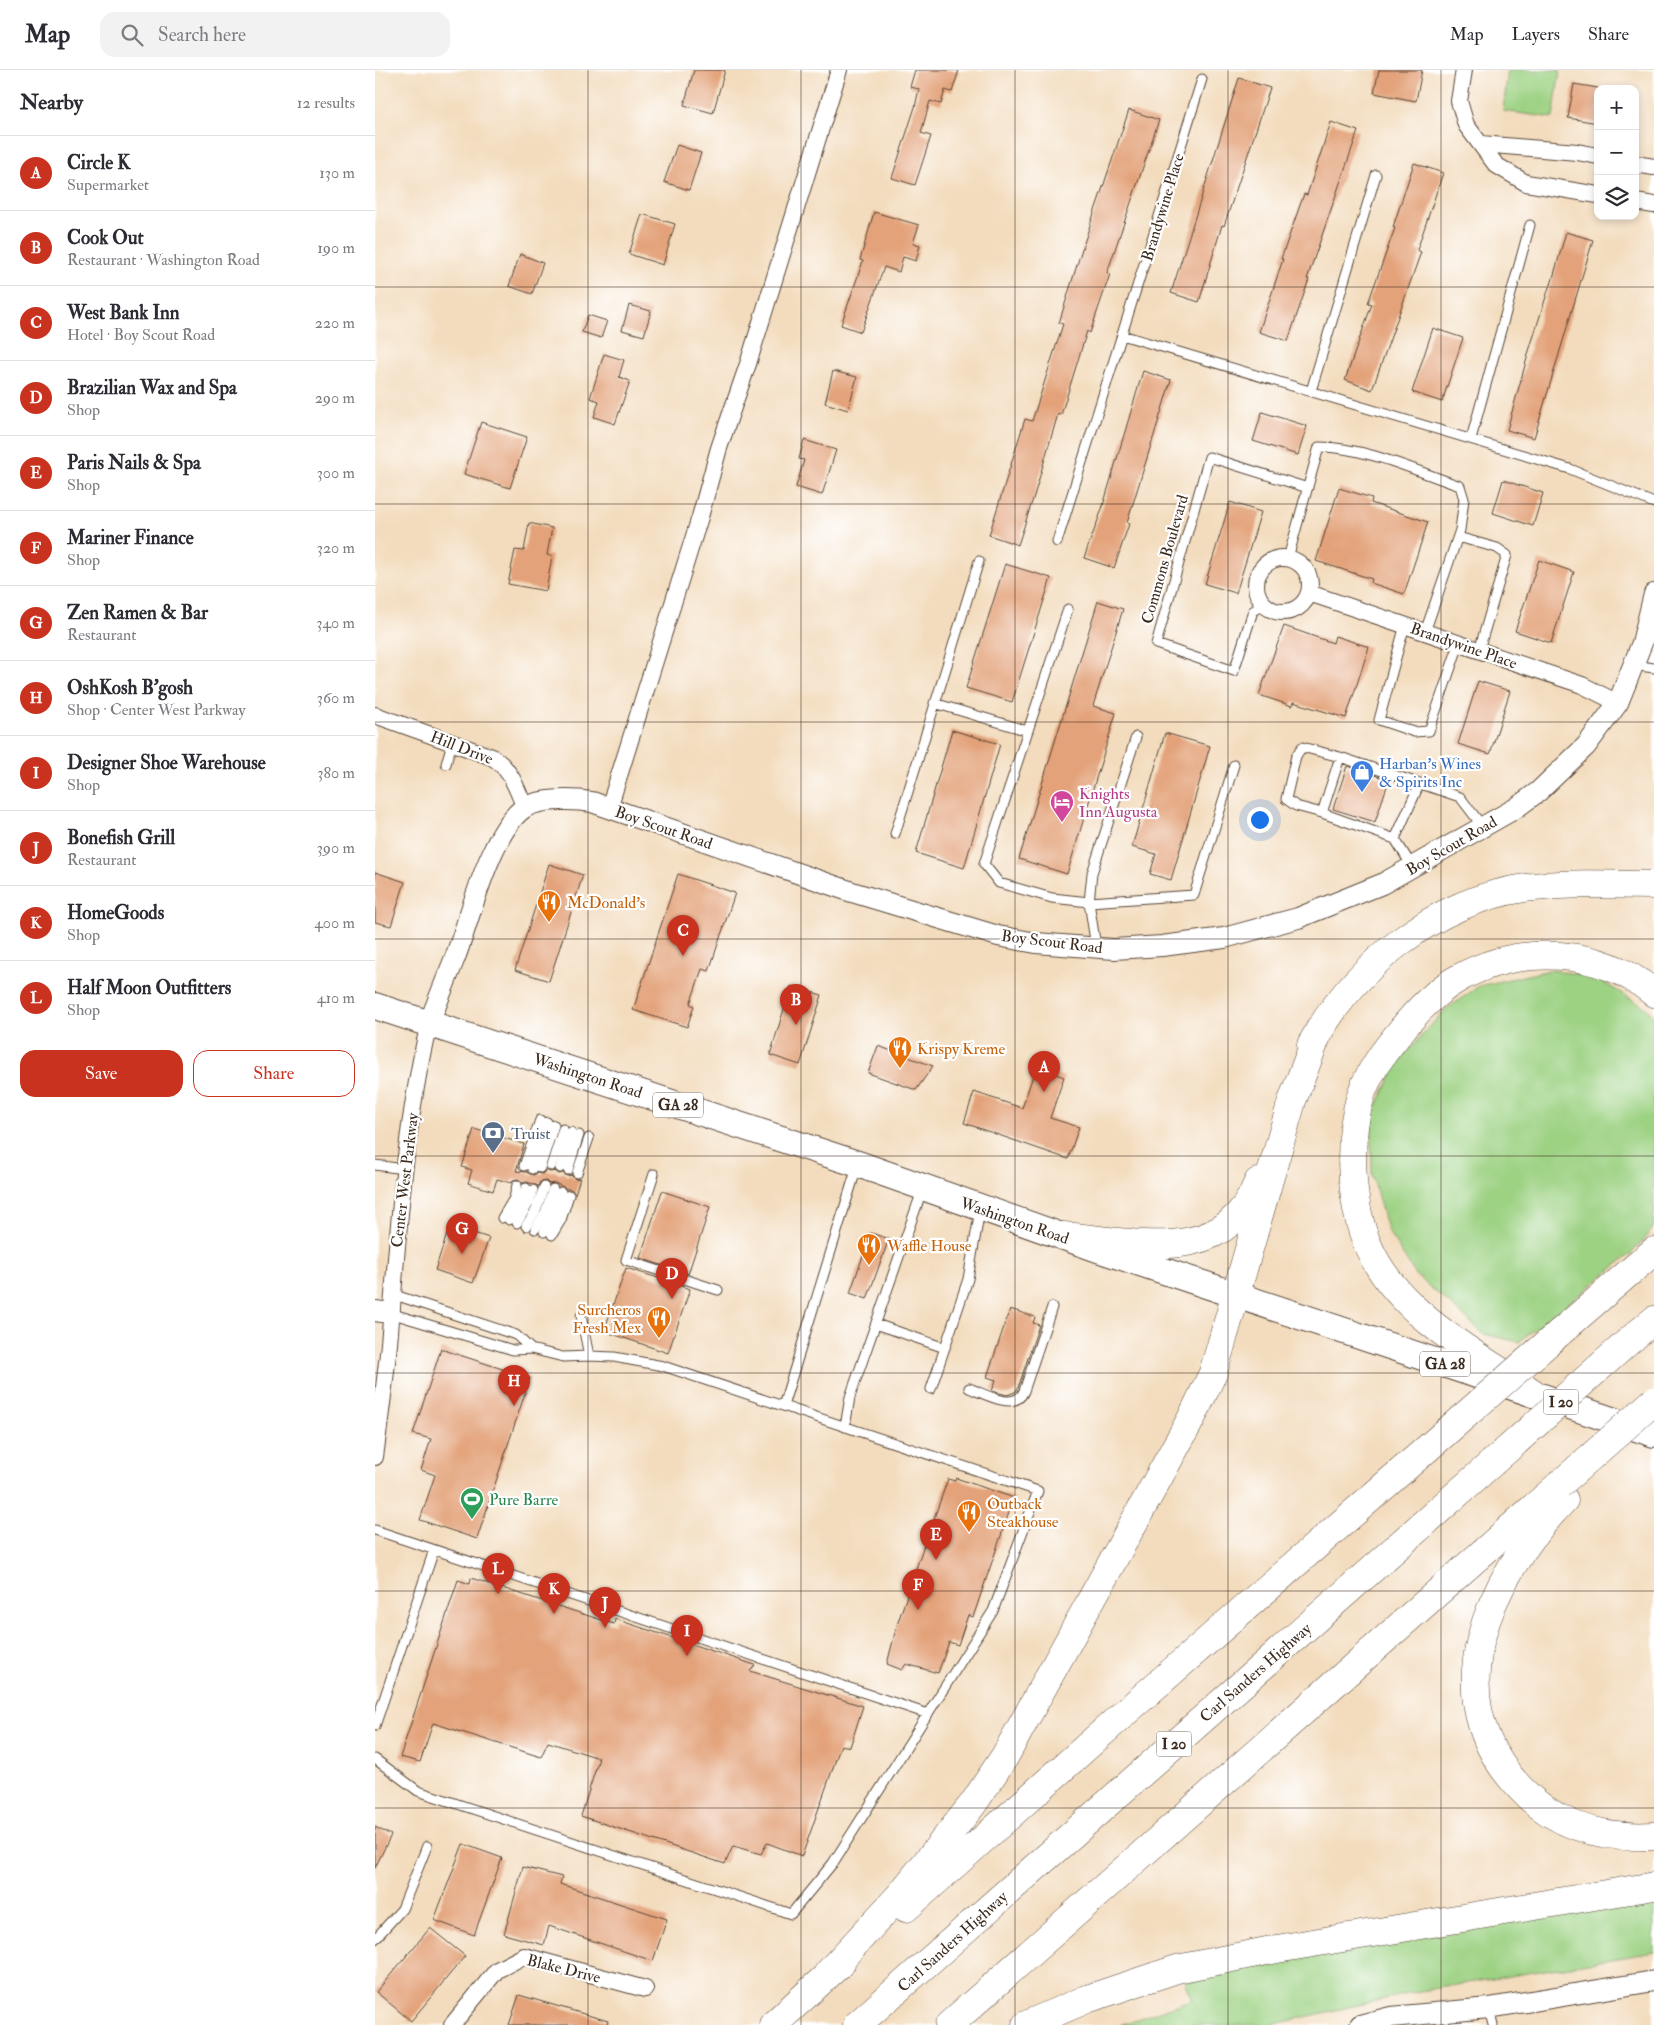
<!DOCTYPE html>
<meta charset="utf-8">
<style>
body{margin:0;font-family:"IM FELL Double Pica",serif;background:#f2f2f3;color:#2b2b33}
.controls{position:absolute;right:15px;top:15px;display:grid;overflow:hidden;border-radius:10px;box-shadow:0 2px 8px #0003}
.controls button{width:45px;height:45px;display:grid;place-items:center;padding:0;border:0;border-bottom:1px solid #e1e1e2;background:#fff;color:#2b2b33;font:25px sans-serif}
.you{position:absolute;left:884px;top:749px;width:18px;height:18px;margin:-12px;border:4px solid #fff;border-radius:50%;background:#1a73e8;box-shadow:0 0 0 8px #1a73e833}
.badge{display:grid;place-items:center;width:32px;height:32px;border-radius:50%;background:#c8321e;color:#fff;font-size:16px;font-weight:700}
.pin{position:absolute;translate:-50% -41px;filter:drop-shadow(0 1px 2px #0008)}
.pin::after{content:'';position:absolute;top:26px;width:18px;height:15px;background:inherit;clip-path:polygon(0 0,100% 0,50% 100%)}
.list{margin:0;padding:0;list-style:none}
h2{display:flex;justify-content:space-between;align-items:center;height:65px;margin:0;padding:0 20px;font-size:21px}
h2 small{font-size:16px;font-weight:400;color:#7c7c81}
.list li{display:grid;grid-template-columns:32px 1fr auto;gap:15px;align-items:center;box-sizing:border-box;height:75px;padding:0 20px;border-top:1px solid #e1e1e2}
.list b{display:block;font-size:19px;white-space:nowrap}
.list p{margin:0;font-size:16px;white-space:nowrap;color:#7c7c81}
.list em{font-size:16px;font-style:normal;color:#7c7c81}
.actions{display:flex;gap:10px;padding:15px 20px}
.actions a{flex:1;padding:11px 0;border:1px solid #c8321e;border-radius:15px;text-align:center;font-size:18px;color:#c8321e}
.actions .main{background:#c8321e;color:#fff}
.icon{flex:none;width:28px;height:28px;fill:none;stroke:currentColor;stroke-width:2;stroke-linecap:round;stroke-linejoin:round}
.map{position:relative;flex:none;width:1279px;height:1955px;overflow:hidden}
header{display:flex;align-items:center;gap:30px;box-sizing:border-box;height:70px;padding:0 25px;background:#fff;border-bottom:1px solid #e1e1e2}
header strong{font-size:24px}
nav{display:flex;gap:28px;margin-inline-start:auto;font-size:18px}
.search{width:350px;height:45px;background:#f2f2f3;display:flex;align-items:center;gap:12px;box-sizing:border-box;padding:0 18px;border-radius:15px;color:#7c7c81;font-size:19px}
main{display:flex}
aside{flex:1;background:#fff}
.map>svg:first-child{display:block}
</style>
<header>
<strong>Map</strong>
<div class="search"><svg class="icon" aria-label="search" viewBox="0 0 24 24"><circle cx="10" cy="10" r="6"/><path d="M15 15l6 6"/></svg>Search here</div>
<nav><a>Map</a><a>Layers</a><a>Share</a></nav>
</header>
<main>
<aside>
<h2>Nearby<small>12 results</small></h2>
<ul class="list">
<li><span class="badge">A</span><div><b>Circle K</b><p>Supermarket</p></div><em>130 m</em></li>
<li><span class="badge">B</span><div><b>Cook Out</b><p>Restaurant · Washington Road</p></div><em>190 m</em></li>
<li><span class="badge">C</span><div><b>West Bank Inn</b><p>Hotel · Boy Scout Road</p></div><em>220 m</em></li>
<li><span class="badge">D</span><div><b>Brazilian Wax and Spa</b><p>Shop</p></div><em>290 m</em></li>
<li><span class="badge">E</span><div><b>Paris Nails &amp; Spa</b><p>Shop</p></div><em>300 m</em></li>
<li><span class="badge">F</span><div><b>Mariner Finance</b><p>Shop</p></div><em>320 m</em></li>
<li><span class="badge">G</span><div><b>Zen Ramen &amp; Bar</b><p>Restaurant</p></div><em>340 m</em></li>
<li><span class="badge">H</span><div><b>OshKosh B'gosh</b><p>Shop · Center West Parkway</p></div><em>360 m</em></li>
<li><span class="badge">I</span><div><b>Designer Shoe Warehouse</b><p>Shop</p></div><em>380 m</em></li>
<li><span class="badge">J</span><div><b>Bonefish Grill</b><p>Restaurant</p></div><em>390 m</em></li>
<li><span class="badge">K</span><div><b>HomeGoods</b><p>Shop</p></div><em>400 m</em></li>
<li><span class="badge">L</span><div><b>Half Moon Outfitters</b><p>Shop</p></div><em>410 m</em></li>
</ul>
<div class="actions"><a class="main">Save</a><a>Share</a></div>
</aside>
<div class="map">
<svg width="1279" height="1955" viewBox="0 0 1279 1955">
<rect width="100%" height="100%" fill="#fff"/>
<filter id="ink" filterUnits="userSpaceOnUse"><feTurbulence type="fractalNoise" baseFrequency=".02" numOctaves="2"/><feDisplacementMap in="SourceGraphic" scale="10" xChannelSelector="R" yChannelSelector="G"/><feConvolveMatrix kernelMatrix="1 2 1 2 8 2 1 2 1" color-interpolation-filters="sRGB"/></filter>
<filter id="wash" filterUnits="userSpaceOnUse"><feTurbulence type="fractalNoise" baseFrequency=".0096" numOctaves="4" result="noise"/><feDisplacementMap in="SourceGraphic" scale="20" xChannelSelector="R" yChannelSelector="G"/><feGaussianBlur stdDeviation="1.12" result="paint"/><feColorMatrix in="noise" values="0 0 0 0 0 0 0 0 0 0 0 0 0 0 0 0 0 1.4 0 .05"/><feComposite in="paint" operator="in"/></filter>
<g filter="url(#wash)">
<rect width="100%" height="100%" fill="#f3dcbd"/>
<path fill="#9dd283" stroke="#6c7e50" d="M1133,0H1185L1178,48L1128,41Z
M1175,900L1219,907L1270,937L1279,947V1157L1257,1183L1144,1272L1109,1264L1040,1204L1012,1160L997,1104L996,1047L1024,991L1069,941L1104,916Z
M1279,1827V1882L1045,1921L895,1955H745L818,1929L810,1912L824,1904Z"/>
<g id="blocks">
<path fill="#e3a279" d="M319,0H350L338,43L309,35Z
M540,0H584L577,22L570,20L566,34L555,31L546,63L556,66L540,115L517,108L540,37L544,19L535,17Z
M1004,0H1047L1041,31L999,23Z
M864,8L895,18L849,156L847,155L824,232L796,223Z
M1199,14L1223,18V53L1193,48Z
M754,40L784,50L732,203L735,204L715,263L712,261L686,345L683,344L659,426L643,475L614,465L650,349L657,351L688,254L684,253L706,182Z
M956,52L983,61L932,209H934L913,271L884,262L908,189H906L929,124L932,125Z
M302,75L326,83L314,120L289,112Z
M1039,93L1068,103L1042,180L1046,182L997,320L970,310L997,234L993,233L1020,158L1018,157Z
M499,142L544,155L538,173L545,175L541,191L528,187L524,202L509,197L486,262L466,255L488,191L485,190Z
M267,144L300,154L288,195L254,184Z
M1191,162L1218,170L1159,368L1132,360L1154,281L1175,214L1176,215Z
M145,184L168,193L157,224L134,216Z
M254,235L276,241L269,266L247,260Z
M213,245L232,251L226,268L207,262Z
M1058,258L1088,268L1067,332L1037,322Z
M229,284L249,290L244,307L255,311L240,354L219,347L224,331L215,328Z
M458,301L482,307L473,340L450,333Z
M768,301L796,310L752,453L754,454L739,498L709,488L727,439Z
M887,342L932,356L923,385L878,371Z
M106,352L152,367L135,418L89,404Z
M429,370L461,380L447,425L421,417L429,390L424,389Z
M1128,410L1168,423L1158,456L1118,443Z
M964,418L997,428L996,433L1053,452L1029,524L996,513L997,509L941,491Z
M855,432L886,442L861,523L830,514Z
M154,453L177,458L172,485L177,486L171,521L133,514L140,480L149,481Z
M1164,490L1199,502L1176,573L1140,561Z
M630,494L676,508L637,632L591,618Z
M723,531L748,539L718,636L741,643L692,804L644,789Z
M909,556L958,573L960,566L994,577L971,648L918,632L917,636L884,625Z
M1103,611L1135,621L1115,684L1083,674Z
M577,660L625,674L589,798L541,783Z
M790,663L835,676L796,810L775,804L781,784L757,777Z
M972,696L1014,710L1000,752L958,739Z
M174,794L208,805L174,911L140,900Z
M0,802L30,812L16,856L0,852Z
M303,804L360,823L334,901L327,899L315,934L319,936L312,957L258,940Z
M416,916L447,925L425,995L395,985Z
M503,976L558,996L541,1020L493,1003Z
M661,997L689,1007L675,1048L704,1057L693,1089L589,1053L599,1022L647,1038Z
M99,1059L149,1074L141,1101L151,1102L158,1105L162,1103L167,1104L171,1100L175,1102L180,1101L184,1104L188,1103L192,1106L196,1105L200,1109L205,1108L200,1124L196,1119H192L180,1113L174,1114L171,1111L165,1112L163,1116L152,1112L148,1113L143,1109L138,1110L136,1113L122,1109L118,1121L93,1113L97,1100L87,1097Z
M287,1121L335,1137L313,1204L265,1188Z
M75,1155L114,1168L98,1213L60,1200Z
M496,1163L514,1169L492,1229L475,1223Z
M251,1198L309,1216V1217L315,1219L293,1283L229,1261Z
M635,1239L660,1247L658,1253L664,1255L643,1318L640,1322L632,1325L617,1321L621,1310L612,1307Z
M66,1279L155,1308L102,1469L45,1450L60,1405L46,1400L56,1369L38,1364Z
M581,1408L639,1428L598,1547L593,1545L583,1575L574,1572L563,1603L531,1594L527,1600L512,1594L522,1555L549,1475L557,1477L566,1450L559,1448L573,1409L580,1411Z
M96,1508L239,1554L240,1549L380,1595L375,1601L488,1636L475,1677L466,1675L427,1786L392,1773L386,1784L358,1776L350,1794L206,1746L224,1688L173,1672L166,1687L58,1653L45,1692L25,1687L83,1510L95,1514Z
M0,1757L16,1765L0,1798Z
M88,1774L127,1788L99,1865L59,1850Z
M148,1797L187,1807L185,1814L292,1849L278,1891L174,1856L169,1875L129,1864Z
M55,1858L90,1886L36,1951L1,1922Z
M144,1925L233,1951L232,1955H134Z"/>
</g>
</g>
<g filter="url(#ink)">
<use href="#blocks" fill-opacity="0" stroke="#574536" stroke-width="1"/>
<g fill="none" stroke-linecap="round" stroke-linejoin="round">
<g stroke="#574536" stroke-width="11">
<path id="service" d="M747,265L1195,399L1279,433
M936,321L1001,105
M1096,369L1155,155
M1083,467L1122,478L1132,485L1104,580
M682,472L827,9
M913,488L944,377C991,377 1041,401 1085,416L1089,429L1085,460L1050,562
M890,534L878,541L859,601L781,574L834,387L933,418
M693,539L609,794L624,813L677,828L714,832L717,803L761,667
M1030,555L1004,650L1039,662L1054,661L1084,574
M1258,595L1279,598
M559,633L653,661
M71,694L77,673
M947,743L921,736L911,729L921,686L927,677L965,687
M520,764L604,491
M1020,769L1045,713
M1038,798L1020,769L947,743L965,687L1085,727L1108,757
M721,877L714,832L819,825L859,695
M0,1095L29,1099
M149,1096L165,1050
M176,1096L188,1059
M165,1098L179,1055
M185,1098L196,1062
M157,1099L172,1052
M193,1100L204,1065
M202,1103L214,1068
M279,1104L251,1190L343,1220
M127,1148L139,1128L142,1115
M134,1150L147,1130L151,1118
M142,1153L154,1133L158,1120
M151,1156L161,1140L169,1117
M160,1159L170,1143L178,1119
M169,1162L178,1146L186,1122
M177,1165L186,1150L194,1125
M17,1224L141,1265L156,1279
M206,1246L214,1286
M501,1254L570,1278
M594,1318C610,1324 640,1342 649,1321L677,1237
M556,1319L593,1209L605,1140
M408,1336L482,1097
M470,1357L475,1327L548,1118
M0,1460L553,1644
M0,1656L59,1480
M0,1689L43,1721L416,1844L458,1793L618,1541L663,1421L288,1296L239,1287L214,1286L188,1287L156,1279L138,1280L15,1243
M0,1869L27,1839L52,1776
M1114,1938L1118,1955"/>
</g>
<g stroke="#574536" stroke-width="18">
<path id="minor" d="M1089,0L1084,31L1091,55L1121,95L1151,113L1223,125
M1106,74L1202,82L1223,86
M1260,94L1279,97
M1260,132L1279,135
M881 515a27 27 0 1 1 54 0a27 27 0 1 1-54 0Z
M934,523L1207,615L1243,633
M0,645L117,687C136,699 141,717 150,738
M234,738L325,447L344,378L373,294L464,0
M0,1387C5,1350 10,1312 14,1274C23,1167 29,1058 54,953
M77,1955L122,1900L149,1886L270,1919"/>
</g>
<g stroke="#574536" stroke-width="22">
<path id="tertiary" d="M54,953C63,930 72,908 81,885C95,848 116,760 149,738C165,728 199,729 217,732L477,822L623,866L661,873L739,879L787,876L849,868L923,848L1007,814L1141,738L1164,721L1211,676L1243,633L1267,573L1279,524
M0,1241L15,1243
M985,1955L1016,1947L1114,1938L1279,1911"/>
</g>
<g stroke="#574536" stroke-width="28">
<path id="primary" d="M0,936L483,1094L723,1179L1279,1364"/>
</g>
<g stroke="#574536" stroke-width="29">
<path id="motorway" d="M936,975C979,896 1060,831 1150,818C1192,812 1236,815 1279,815
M688,1166C760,1172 850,1198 883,1112
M1183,1264L1279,1181
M1254,1271L1279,1250
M1158,1323C1103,1285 1032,1249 999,1188C975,1144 971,1073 986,1025C993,1004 1007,984 1021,967C1038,945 1059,922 1084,908C1146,874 1225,878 1279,923
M1189,1430C1113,1508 1058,1627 1145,1718C1181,1757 1228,1769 1279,1766
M531,1838L745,1647L1070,1363
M453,1903L525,1825L598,1734L630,1686L816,1349L838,1303L917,1031L945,958
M398,1955L466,1893
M482,1955L1117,1393
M574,1955L1184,1415
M651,1955L712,1929L802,1899L902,1879L1279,1816"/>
</g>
<use href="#service" stroke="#fff" stroke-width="9"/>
<use href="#minor" stroke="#fff" stroke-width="16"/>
<use href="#tertiary" stroke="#fff" stroke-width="20"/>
<use href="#primary" stroke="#fff" stroke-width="26"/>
<use href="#motorway" stroke="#fff" stroke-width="28"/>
<g stroke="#574536" stroke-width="29" stroke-linecap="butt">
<path id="motorway-bridge" d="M1070,1363L1183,1264
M1117,1393L1254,1271
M1184,1415L1279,1331"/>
</g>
<use href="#motorway-bridge" stroke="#fff" stroke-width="28"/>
</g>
</g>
<path fill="none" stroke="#3b2a1e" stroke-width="1" stroke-opacity="0.55" d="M213,0V1955M426,0V1955M640,0V1955M853,0V1955M1066,0V1955M0,217H1279M0,434H1279M0,652H1279M0,869H1279M0,1086H1279M0,1303H1279M0,1521H1279M0,1738H1279"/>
<defs>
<g id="shop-pin" transform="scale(1.25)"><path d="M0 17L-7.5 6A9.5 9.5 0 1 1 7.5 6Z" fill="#3f7fe0" stroke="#fff"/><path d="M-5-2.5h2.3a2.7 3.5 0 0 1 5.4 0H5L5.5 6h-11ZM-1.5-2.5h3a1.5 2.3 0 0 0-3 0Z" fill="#fff"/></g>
<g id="hotel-pin" transform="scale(1.25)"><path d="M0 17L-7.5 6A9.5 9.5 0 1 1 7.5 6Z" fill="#d1479c" stroke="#fff"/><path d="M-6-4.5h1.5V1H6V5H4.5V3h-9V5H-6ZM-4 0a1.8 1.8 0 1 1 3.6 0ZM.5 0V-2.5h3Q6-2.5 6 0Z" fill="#fff"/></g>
<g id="restaurant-pin" transform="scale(1.25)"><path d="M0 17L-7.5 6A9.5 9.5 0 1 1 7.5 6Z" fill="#e8710a" stroke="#fff"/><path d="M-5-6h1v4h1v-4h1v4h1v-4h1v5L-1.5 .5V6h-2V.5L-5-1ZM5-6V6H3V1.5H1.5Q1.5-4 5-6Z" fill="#fff"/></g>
<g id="bank-pin" transform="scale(1.25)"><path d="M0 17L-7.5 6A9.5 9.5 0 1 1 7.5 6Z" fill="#5c6f8a" stroke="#fff"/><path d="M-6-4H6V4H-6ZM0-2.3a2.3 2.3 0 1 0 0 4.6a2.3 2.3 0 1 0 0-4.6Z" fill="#fff"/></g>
<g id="stadium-pin" transform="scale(1.25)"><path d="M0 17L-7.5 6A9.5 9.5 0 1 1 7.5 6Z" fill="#2e9e5b" stroke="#fff"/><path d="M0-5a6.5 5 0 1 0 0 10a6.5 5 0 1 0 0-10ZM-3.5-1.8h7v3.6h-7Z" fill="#fff"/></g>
</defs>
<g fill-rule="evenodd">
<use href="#shop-pin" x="987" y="702"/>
<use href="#hotel-pin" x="687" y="732"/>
<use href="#restaurant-pin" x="174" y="832"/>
<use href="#restaurant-pin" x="525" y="978"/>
<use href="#bank-pin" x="118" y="1063"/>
<use href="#restaurant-pin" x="494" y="1175"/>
<use href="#restaurant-pin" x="284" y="1248"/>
<use href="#stadium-pin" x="97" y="1429"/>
<use href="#restaurant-pin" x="594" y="1442"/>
</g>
<g text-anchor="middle" stroke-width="4.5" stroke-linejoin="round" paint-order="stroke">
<g fill="#fff" stroke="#766a62" stroke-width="1">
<rect x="278" y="1022.5" width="50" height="25" rx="4"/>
<rect x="1045" y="1281.5" width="50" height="25" rx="4"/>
<rect x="1168.5" y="1319.5" width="35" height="25" rx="4"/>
<rect x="781.5" y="1661.5" width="35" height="25" rx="4"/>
</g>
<g font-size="15" font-weight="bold" fill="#3b2a1e">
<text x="303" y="1040">GA 28</text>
<text x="1070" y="1299">GA 28</text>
<text x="1186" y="1337">I 20</text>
<text x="799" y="1679">I 20</text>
</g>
<g font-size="16" fill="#3b2a1e" stroke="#fff">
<text transform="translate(787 137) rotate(-73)" y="6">Brandywine Place</text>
<text transform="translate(789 489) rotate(-74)" y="6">Commons Boulevard</text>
<text transform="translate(1089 575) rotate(19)" y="6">Brandywine Place</text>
<text transform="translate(87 677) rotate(21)" y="6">Hill Drive</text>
<text transform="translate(289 757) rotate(19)" y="6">Boy Scout Road</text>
<text transform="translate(1076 775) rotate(-30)" y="6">Boy Scout Road</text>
<text transform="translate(677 871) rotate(7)" y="6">Boy Scout Road</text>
<text transform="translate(213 1005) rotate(18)" y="6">Washington Road</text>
<text transform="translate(29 1110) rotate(-83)" y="6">Center West Parkway</text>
<text transform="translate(640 1150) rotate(19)" y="6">Washington Road</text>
<text transform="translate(880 1602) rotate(-41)" y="6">Carl Sanders Highway</text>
<text transform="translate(577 1871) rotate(-42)" y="6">Carl Sanders Highway</text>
<text transform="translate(189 1898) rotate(14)" y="6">Blake Drive</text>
</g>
<g font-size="16" fill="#366cbe" stroke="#fff" text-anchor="start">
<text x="1004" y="699">Harban's Wines<tspan x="1004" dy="18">&amp; Spirits Inc</tspan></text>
</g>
<g font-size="16" fill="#b23c85" stroke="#fff" text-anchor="start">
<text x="704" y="729">Knights<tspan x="704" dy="18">Inn Augusta</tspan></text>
</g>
<g font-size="16" fill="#c56008" stroke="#fff" text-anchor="start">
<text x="192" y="838">McDonald's</text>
<text x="542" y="984">Krispy Kreme</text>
<text x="512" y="1181">Waffle House</text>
<text x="266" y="1245" text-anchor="end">Surcheros<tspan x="266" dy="18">Fresh Mex</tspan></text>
<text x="612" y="1439">Outback<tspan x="612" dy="18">Steakhouse</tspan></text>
</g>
<g font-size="16" fill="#4e5e75" stroke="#fff" text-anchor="start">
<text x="136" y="1069">Truist</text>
</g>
<g font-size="16" fill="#27864d" stroke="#fff" text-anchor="start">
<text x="114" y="1435">Pure Barre</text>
</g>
</g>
</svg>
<div class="controls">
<button>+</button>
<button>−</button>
<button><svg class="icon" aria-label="layers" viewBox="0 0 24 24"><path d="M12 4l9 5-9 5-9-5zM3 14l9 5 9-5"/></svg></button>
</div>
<div class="you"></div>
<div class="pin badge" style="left:669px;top:1022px">A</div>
<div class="pin badge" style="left:421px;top:955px">B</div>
<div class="pin badge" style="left:308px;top:886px">C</div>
<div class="pin badge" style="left:297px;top:1229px">D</div>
<div class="pin badge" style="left:561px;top:1490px">E</div>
<div class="pin badge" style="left:543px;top:1540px">F</div>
<div class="pin badge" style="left:87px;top:1184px">G</div>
<div class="pin badge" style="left:139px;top:1336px">H</div>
<div class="pin badge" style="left:312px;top:1586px">I</div>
<div class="pin badge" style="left:230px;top:1558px">J</div>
<div class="pin badge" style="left:179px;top:1544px">K</div>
<div class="pin badge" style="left:123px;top:1524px">L</div>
</div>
</main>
